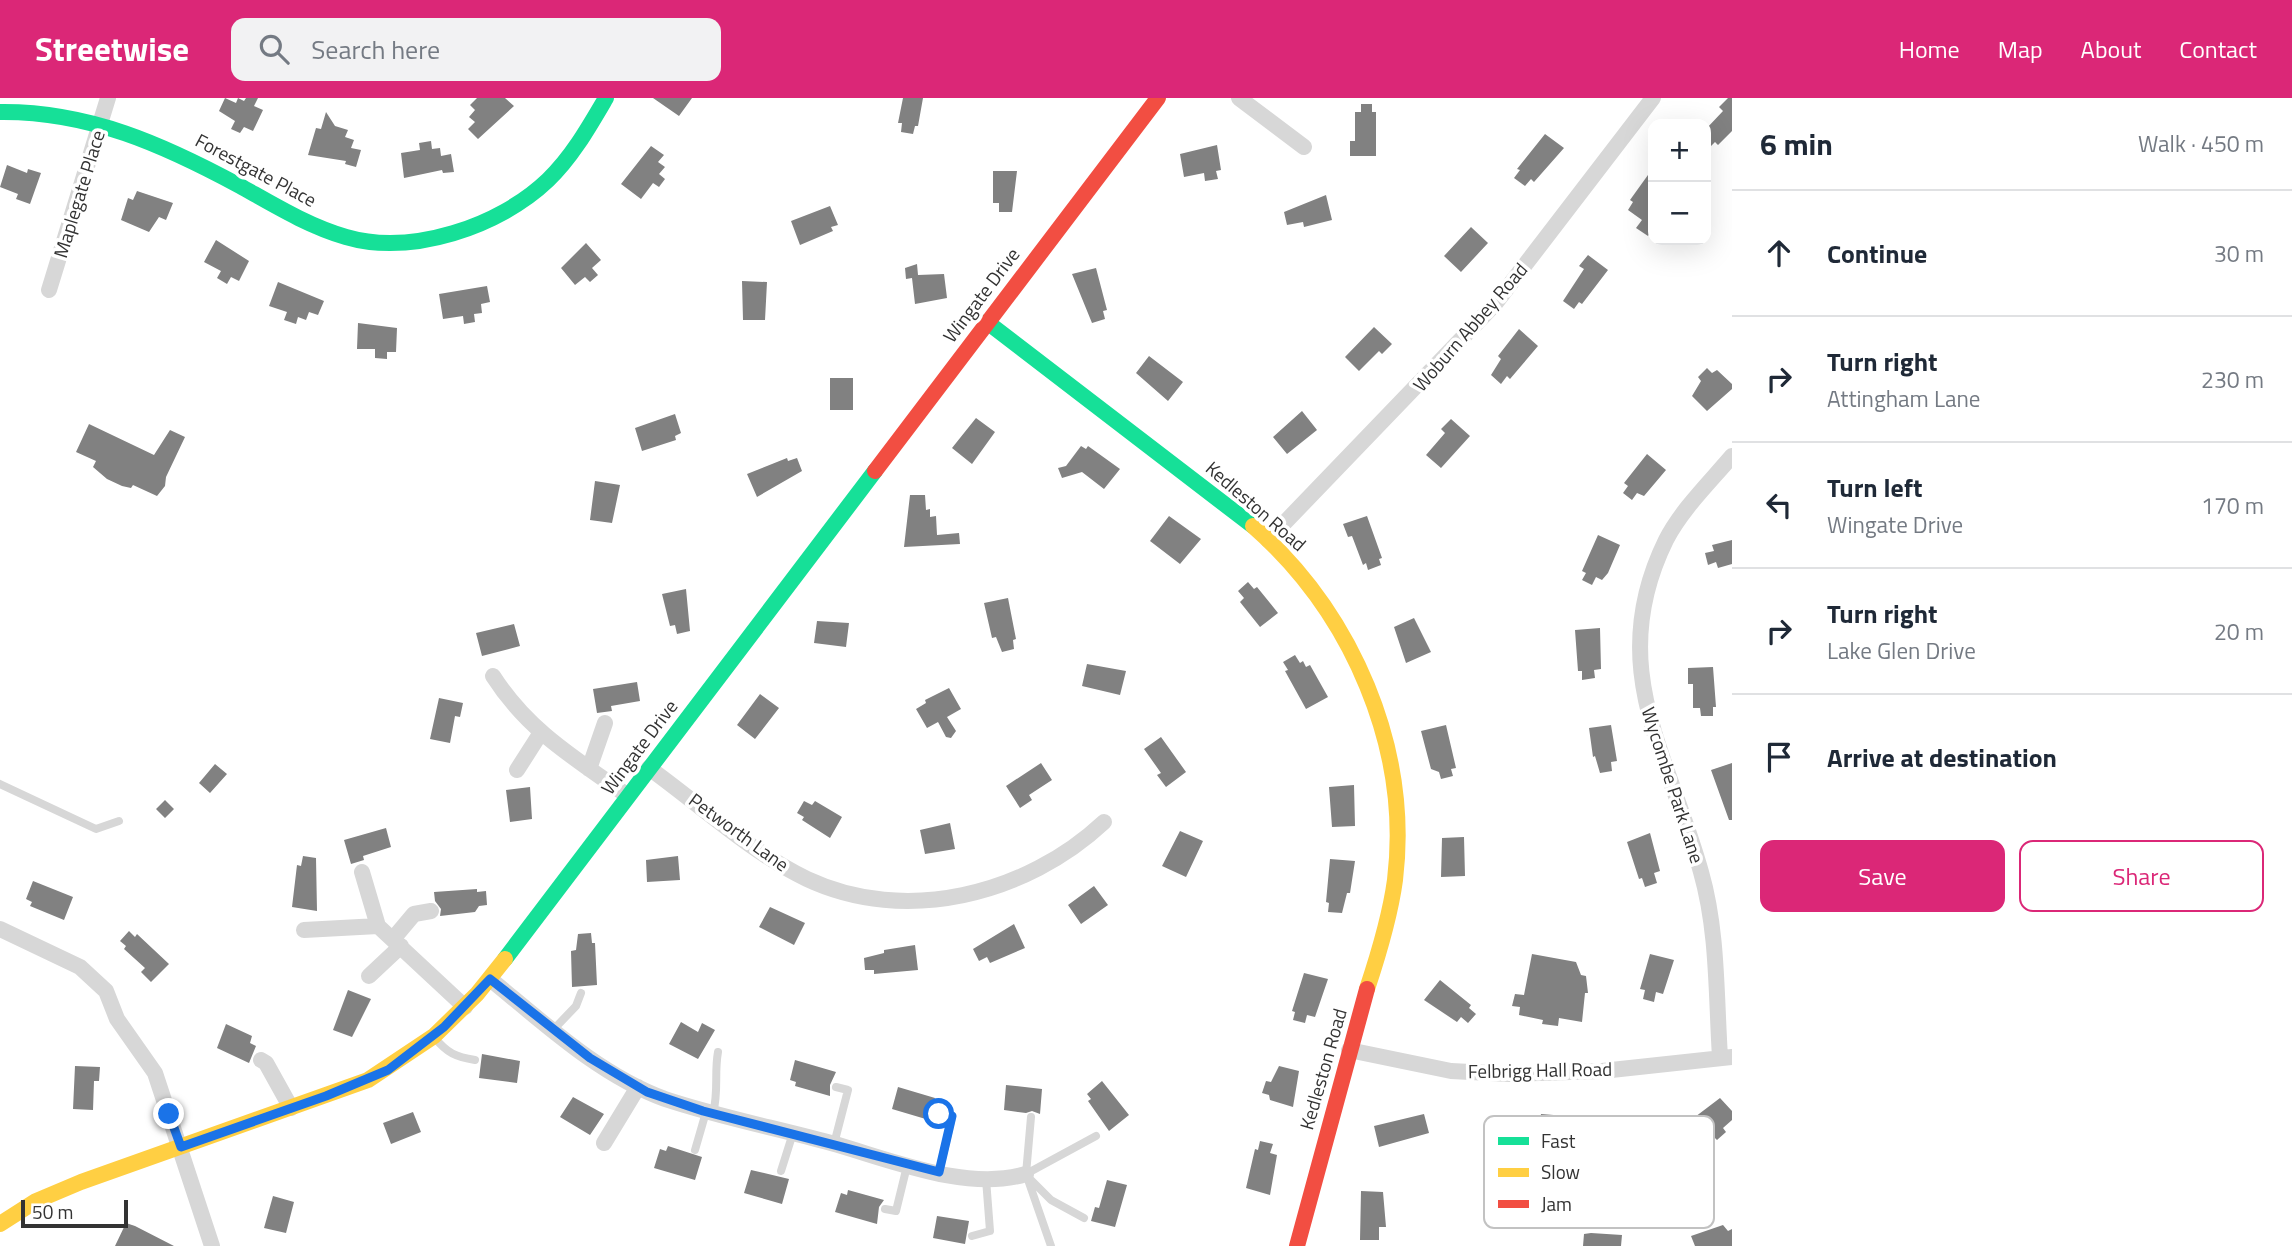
<!DOCTYPE html>
<meta charset="utf-8">
<style>
body{margin:0;font-family:"Titillium Web",sans-serif;background:#f2f2f3;color:#1f2937}
.controls{position:absolute;right:21px;top:21px;display:grid;overflow:hidden;border-radius:14px;box-shadow:0 7px 28px #0002}
.controls button{width:63px;height:63px;display:grid;place-items:center;padding:0;border:0;border-bottom:2px solid #e0e1e3;background:#fff;color:#1f2937;font:35px sans-serif}
.scale{position:absolute;left:21px;bottom:18px;width:107px;box-sizing:border-box;padding-left:7px;border:4px solid #333;border-top:0;font-size:19px;line-height:24px;white-space:nowrap;color:#333;-webkit-text-stroke:5px #fff;paint-order:stroke}
.stop{position:absolute;width:21px;height:21px;margin:-16px;border:5px solid #1a73e8;border-radius:50%;background:#fff}
.stop.end{background:#1a73e8;border-color:#fff;box-shadow:0 2px 7px #0008}
.list{margin:0;padding:0;list-style:none}
h2{display:flex;justify-content:space-between;align-items:center;height:91px;margin:0;padding:0 28px;font-size:30px}
h2 small{font-size:23px;font-weight:400;color:#747a83}
.list li{display:grid;grid-template-columns:46px 1fr auto;gap:21px;align-items:center;box-sizing:border-box;height:126px;padding:0 28px;border-top:2px solid #e0e1e3}
.list b{display:block;font-size:26px;white-space:nowrap}
.list p{margin:0;font-size:23px;white-space:nowrap;color:#747a83}
.list em{font-size:23px;font-style:normal;color:#747a83}
.actions{display:flex;gap:14px;padding:21px 28px}
.actions a{flex:1;padding:16px 0;border:2px solid #db2777;border-radius:14px;text-align:center;font-size:24px;color:#db2777}
.actions .main{background:#db2777;color:#fff}
.icon{flex:none;width:38px;height:38px;fill:none;stroke:currentColor;stroke-width:2;stroke-linecap:round;stroke-linejoin:round}
.map{position:relative;flex:none;width:1732px;height:1148px;overflow:hidden}
header{display:flex;align-items:center;gap:42px;box-sizing:border-box;height:98px;padding:0 35px;background:#db2777;color:#fff}
header strong{font-size:33px}
nav{display:flex;gap:38px;margin-inline-start:auto;font-size:24px}
.search{width:490px;height:63px;background:#f2f2f3;display:flex;align-items:center;gap:18px;box-sizing:border-box;padding:0 24px;border-radius:14px;color:#747a83;font-size:26px}
main{display:flex}
aside{flex:1;background:#fff}
.map>svg:first-child{display:block}
</style>
<header>
<strong>Streetwise</strong>
<div class="search"><svg class="icon" aria-label="search" viewBox="0 0 24 24"><circle cx="10" cy="10" r="6"/><path d="M15 15l6 6"/></svg>Search here</div>
<nav><a>Home</a><a>Map</a><a>About</a><a>Contact</a></nav>
</header>
<main>
<div class="map">
<svg width="1732" height="1148" viewBox="0 0 1732 1148">
<rect width="100%" height="100%" fill="#fff"/>
<path fill="#818181" d="M225,0L236,5L238,0L244,3L246,0H258L254,8L263,12L253,33L244,29L240,35L231,31L235,23L219,13Z
M477,0H505L514,8L478,41L468,31L475,24L469,19L475,12L470,7Z
M653,0H692L679,18Z
M903,0H923L918,28H915L913,36L901,34L902,25H898Z
M1728,0H1732V33L1718,47L1715,44L1706,53V31L1723,13L1719,9Z
M1361,6H1372V14H1376V58H1350V43H1355V14H1361Z
M326,14L335,28L348,32L345,39L354,42L351,50L361,52L356,69L345,66L346,63L308,57L316,30L321,31Z
M1545,36L1564,50L1534,84L1531,81L1525,88L1514,80L1520,72L1517,71Z
M431,43L432,51L440,50L441,58L451,56L454,74L443,75L442,72L404,80L401,55L420,52L419,45Z
M1217,47L1221,72L1216,73L1218,81L1205,83L1204,75L1184,79L1180,56Z
M651,48L664,57L658,64L665,69L659,76L665,81L659,89L653,85L641,101L621,86Z
M7,67L27,75L28,71L41,75L30,106L16,101L18,96L0,89Z
M1653,70V130L1648,138L1636,130L1642,122L1628,112L1633,104L1630,102Z
M993,73H1017L1012,114H999V105H993Z
M137,93L173,105L166,122L159,119L149,134L121,122L128,100L133,102Z
M1326,97L1332,122L1304,129L1303,124L1287,127L1284,114Z
M830,108L838,127L831,129L833,133L800,147L791,123Z
M1471,129L1488,145L1461,174L1444,158Z
M216,142L249,163L239,183L231,179L227,186L217,180L221,173L204,164Z
M586,145L601,162L592,170L598,177L590,184L585,179L575,187L561,170Z
M1588,157L1608,172L1582,206L1579,204L1574,211L1563,203L1584,171L1579,168Z
M917,166L918,177L944,176L947,200L915,206L912,180L906,181L905,170Z
M1096,170L1107,212L1103,213L1105,221L1092,225L1072,176Z
M742,183L767,184L765,222H743Z
M278,184L324,203L318,217L309,214L306,222L298,219L296,226L284,222L287,214L269,208Z
M487,188L490,204L481,206L482,215L474,216L475,224L464,226L463,218L443,221L439,196Z
M358,225L397,230L396,254H387V261L375,260V251H357Z
M1374,229L1392,246L1382,256L1379,253L1359,273L1345,259Z
M1519,231L1538,248L1510,281L1507,278L1501,286L1491,277L1501,261L1498,258Z
M1149,258L1183,284L1168,303L1136,275Z
M1707,270L1712,275L1717,272L1732,286V291L1707,313L1692,298L1701,283L1698,279Z
M830,280H853V312H830Z
M1302,313L1317,332L1287,356L1273,339Z
M675,316L681,335L675,338L676,342L642,353L635,330Z
M976,320L995,334L972,366L952,350Z
M1451,321L1470,338L1441,370L1426,357L1445,335L1441,331Z
M89,326L154,357L170,332L185,339L166,379L165,388L157,398L133,387L131,390L122,388L107,381L93,369L96,363L76,354Z
M1081,348L1086,351L1088,348L1120,371L1104,391L1082,374L1062,380L1058,370L1066,368Z
M1647,356L1666,372L1644,398L1637,395L1632,402L1623,395L1628,388L1624,385Z
M787,360L788,363L797,360L802,373L757,399L747,376Z
M595,383L620,387L612,425L590,422Z
M910,397H925L926,412L930,411V419L936,418L937,437L959,435L960,446L904,449Z
M1169,418L1201,441L1180,466L1150,443Z
M1367,418L1382,460L1379,461L1381,467L1368,472L1366,465L1363,467L1352,438L1348,439L1343,426Z
M1598,437L1620,447L1608,475L1602,482L1596,479L1592,487L1582,482L1586,475L1582,473Z
M1732,442V466L1718,470L1716,464L1708,467L1705,455L1714,453L1712,447Z
M1248,484L1254,491L1257,489L1278,515L1260,529L1240,504L1244,500L1238,493Z
M686,491L690,533L677,536L675,527L670,528L662,496Z
M1008,500L1016,541L1013,542L1014,551L1002,554L996,539L992,540L984,505Z
M1414,520L1431,554L1406,565L1394,529Z
M817,523L849,525L846,549L814,545Z
M514,526L520,548L482,558L476,535Z
M1600,530L1601,571L1594,572L1595,580L1582,582V573H1578L1575,532Z
M1295,557L1300,565L1303,563L1306,569L1310,567L1328,599L1306,611L1285,573L1288,572L1283,564Z
M1087,566L1126,573L1120,597L1082,588Z
M1713,569L1716,609H1713V618H1701L1700,610H1693V586H1688V570Z
M637,584L640,603L611,608L612,613L597,615L593,591Z
M949,590L961,611L947,619L956,633L951,640L946,639L938,624L927,630L916,611L926,605L925,602Z
M760,596L779,610L755,641L737,627Z
M439,600L463,605L460,619L455,618L450,645L430,641Z
M1446,627L1456,670L1451,671L1453,678L1441,681L1439,674L1431,671L1421,633Z
M1611,627L1617,663L1611,664L1612,673L1600,675L1595,658L1593,659L1589,630Z
M1161,639L1186,674L1166,689L1157,677L1161,675L1144,651Z
M1041,665L1052,682L1029,697L1032,702L1020,710L1006,688Z
M1732,665V722H1729L1711,672Z
M215,666L227,676L210,695L199,685Z
M1354,687L1355,728L1332,729L1329,689Z
M530,689L532,721L510,724L506,692Z
M165,702L174,711L165,720L156,711Z
M804,703L812,707L815,703L842,719L830,740L802,722L804,719L797,715Z
M950,725L955,751L925,756L920,732Z
M386,730L391,749L363,758L364,762L351,766L344,742Z
M1180,733L1203,743L1186,779L1162,768Z
M1650,735L1660,773L1654,775L1657,785L1645,789L1642,780L1639,781L1627,744Z
M1464,739L1465,778L1441,779L1442,740Z
M303,758L316,760L317,813L292,809L297,767L301,768Z
M678,758L680,782L647,784L646,762Z
M1330,761L1355,763L1350,795H1347L1342,815L1328,814L1329,805L1326,804Z
M33,783L73,799L64,822L30,808L32,804L26,801Z
M1094,788L1108,807L1081,826L1068,807Z
M477,791V794L486,793L487,807L479,808L475,814L440,818L441,811L435,803L434,794Z
M770,809L805,825L794,847L759,829Z
M1014,826L1025,850L990,865L987,859L979,863L973,851Z
M129,833L135,839L137,836L169,866L151,884L141,874L145,870L124,851L126,848L120,843Z
M591,835L592,845H595L597,887L572,889L571,853L576,852L578,836Z
M915,847L918,872L874,876V872H865L864,860L884,855V852Z
M1532,856L1576,864L1581,877L1586,878L1588,895H1585L1582,924L1559,920L1558,928L1542,926L1543,922L1519,917L1520,909L1512,908L1515,896L1524,897Z
M1650,856L1674,862L1663,896L1656,894L1654,904L1643,901L1645,892L1640,891Z
M1304,875L1328,881L1315,919L1307,917L1305,925L1293,922L1295,914L1292,913Z
M1440,882L1471,907L1469,910L1476,916L1468,925L1461,919L1457,924L1424,902Z
M348,892L371,901L352,939L333,932Z
M681,924L698,934L702,925L715,932L698,961L669,946Z
M226,926L252,938L250,945L256,948L249,965L217,950Z
M482,956L520,963L517,985L479,980Z
M795,962L836,974L830,987V998L795,988L796,984L790,982Z
M75,968L100,969L99,983H94L93,1012L73,1011Z
M1279,968L1299,973L1293,1009L1270,1002L1269,997L1262,995L1266,983L1271,984Z
M1102,983L1129,1017L1109,1033L1088,1003L1091,1001L1087,996Z
M1006,987L1042,991L1040,1016L1032,1013L1026,1015L1004,1012Z
M898,989L935,1000L929,1022L892,1011Z
M573,999L604,1016L590,1037L560,1019Z
M1720,1000L1732,1013V1022L1723,1030L1726,1034L1717,1042L1712,1037L1707,1040L1691,1022Z
M413,1014L421,1034L391,1046L383,1025Z
M1424,1016L1429,1035L1379,1049L1374,1028Z
M1541,1016L1579,1019L1575,1044L1538,1037Z
M1260,1043L1273,1046L1270,1055L1277,1057L1270,1097L1246,1090L1255,1051L1258,1052Z
M668,1048L702,1059L695,1082L654,1070L660,1051L666,1053Z
M751,1072L789,1081L782,1106L744,1095Z
M1107,1082L1127,1087L1115,1129L1091,1123L1095,1109L1099,1110Z
M848,1092L884,1102L879,1109L877,1126L835,1114L841,1095L847,1097Z
M1361,1093L1383,1094L1386,1129H1379V1142H1360Z
M273,1098L294,1104L286,1135L264,1130Z
M937,1118L969,1123L965,1146L933,1140Z
M126,1125L135,1128L174,1148H115Z
M1723,1127L1728,1133L1732,1131V1148H1695L1691,1138Z
M1591,1135L1622,1137L1621,1148H1583L1584,1136Z"/>
<g fill="none" stroke-linecap="round" stroke-linejoin="round">
<path stroke="#d7d7d7" stroke-width="8" d="M0,686L96,731L119,723
M553,932L576,908L581,895
M435,940C447,955 456,959 475,962
M713,1016C719,991 714,976 718,954
M1031,1019L1026,1076L1051,1148
M834,1046L848,992L836,989
M695,1052L706,1014
M781,1073L793,1035
M939,1074L952,1019L939,1016
M1026,1076L1096,1038
M1030,1081L1051,1102L1084,1120
M885,1111L896,1113L907,1068
M972,1138L990,1133L986,1081"/>
<path stroke="#d7d7d7" stroke-width="16" d="M1239,0L1304,49
M49,192L108,0
M1268,442L1495,206L1653,0
M493,578C528,633 576,661 628,698
M649,670C699,706 752,755 807,781C905,827 1026,797 1104,724
M589,671L605,625
M517,672L540,636
M362,774L378,828L465,909
M0,831L80,869L106,893L117,921L155,975L212,1148
M304,832L378,828
M393,841L414,816L431,813
M369,878L401,848
M490,881C543,924 599,977 665,1001C719,1019 776,1030 831,1045C889,1061 966,1094 1026,1076
M1349,952L1451,973L1509,976L1602,973L1732,959
M1720,959C1716,898 1718,833 1701,774C1668,655 1604,568 1666,442C1682,411 1710,384 1732,358
M261,962L266,965L291,1010
M604,1045L638,989"/>
<path stroke="#16e098" stroke-width="16" d="M0,14C89,13 164,47 240,88C274,107 308,128 346,139C411,158 499,129 548,82C572,59 589,29 606,0
M987,224L1253,428
M505,861L875,373"/>
<path stroke="#ffcf43" stroke-width="16" d="M1253,428C1352,515 1411,650 1395,782C1390,819 1379,855 1367,891
M0,1126L36,1103L81,1084L368,982L434,938L477,896L505,861"/>
<path stroke="#f24e42" stroke-width="16" d="M875,373L1158,0
M1297,1148L1367,891"/>
</g>
<g fill="none" stroke-linecap="round" stroke-linejoin="round">
<path stroke="#1a73e8" stroke-width="9" d="M169,1016L181,1049L326,998L388,972L444,929L490,881L590,960L647,994L703,1013L939,1074L952,1018L939,1016"/>
</g>
<g text-anchor="middle" stroke-width="7" stroke-linejoin="round" paint-order="stroke">
<g font-size="19" fill="#333" stroke="#fff">
<text transform="translate(256 72) rotate(28)" y="7">Forestgate Place</text>
<text transform="translate(79 96) rotate(-73)" y="7">Maplegate Place</text>
<text transform="translate(981 197) rotate(-53)" y="7">Wingate Drive</text>
<text transform="translate(1470 229) rotate(-49)" y="7">Woburn Abbey Road</text>
<text transform="translate(1256 408) rotate(41)" y="7">Kedleston Road</text>
<text transform="translate(639 649) rotate(-53)" y="7">Wingate Drive</text>
<text transform="translate(1673 687) rotate(72)" y="7">Wycombe Park Lane</text>
<text transform="translate(739 734) rotate(36)" y="7">Petworth Lane</text>
<text transform="translate(1323 971) rotate(-74)" y="7">Kedleston Road</text>
<text transform="translate(1540 972) rotate(-1)" y="7">Felbrigg Hall Road</text>
</g>
</g>
<rect x="1484" y="1018" width="230" height="112" rx="10" fill="#fff" stroke="#c2c2c2" stroke-width="2"/>
<rect x="1498" y="1039" width="31" height="8" fill="#16e098"/>
<rect x="1498" y="1070" width="31" height="9" fill="#ffcf43"/>
<rect x="1498" y="1102" width="31" height="8" fill="#f24e42"/>
<g font-size="19" fill="#333">
<text x="1541" y="1050">Fast</text>
<text x="1541" y="1081">Slow</text>
<text x="1541" y="1113">Jam</text>
</g>
</svg>
<div class="controls">
<button>+</button>
<button>−</button>
</div>
<div class="scale">50 m</div>
<div class="stop" style="left:939px;top:1016px"></div>
<div class="stop end" style="left:169px;top:1016px"></div>
</div>
<aside>
<h2>6 min<small>Walk · 450 m</small></h2>
<ul class="list">
<li><svg class="icon" aria-label="ahead" viewBox="0 0 24 24"><path d="M12 20V5M6 11l6-6 6 6"/></svg><div><b>Continue</b></div><em>30 m</em></li>
<li><svg class="icon" aria-label="right" viewBox="0 0 24 24"><path d="M7 20v-9h11M14 6l5 5-5 5"/></svg><div><b>Turn right</b><p>Attingham Lane</p></div><em>230 m</em></li>
<li><svg class="icon" aria-label="left" viewBox="0 0 24 24"><path d="M17 20v-9H6M10 6l-5 5 5 5"/></svg><div><b>Turn left</b><p>Wingate Drive</p></div><em>170 m</em></li>
<li><svg class="icon" aria-label="right" viewBox="0 0 24 24"><path d="M7 20v-9h11M14 6l5 5-5 5"/></svg><div><b>Turn right</b><p>Lake Glen Drive</p></div><em>20 m</em></li>
<li><svg class="icon" aria-label="arrive" viewBox="0 0 24 24"><path d="M6 21V4h12l-3 4 3 4H6"/></svg><div><b>Arrive at destination</b></div></li>
</ul>
<div class="actions"><a class="main">Save</a><a>Share</a></div>
</aside>
</main>
